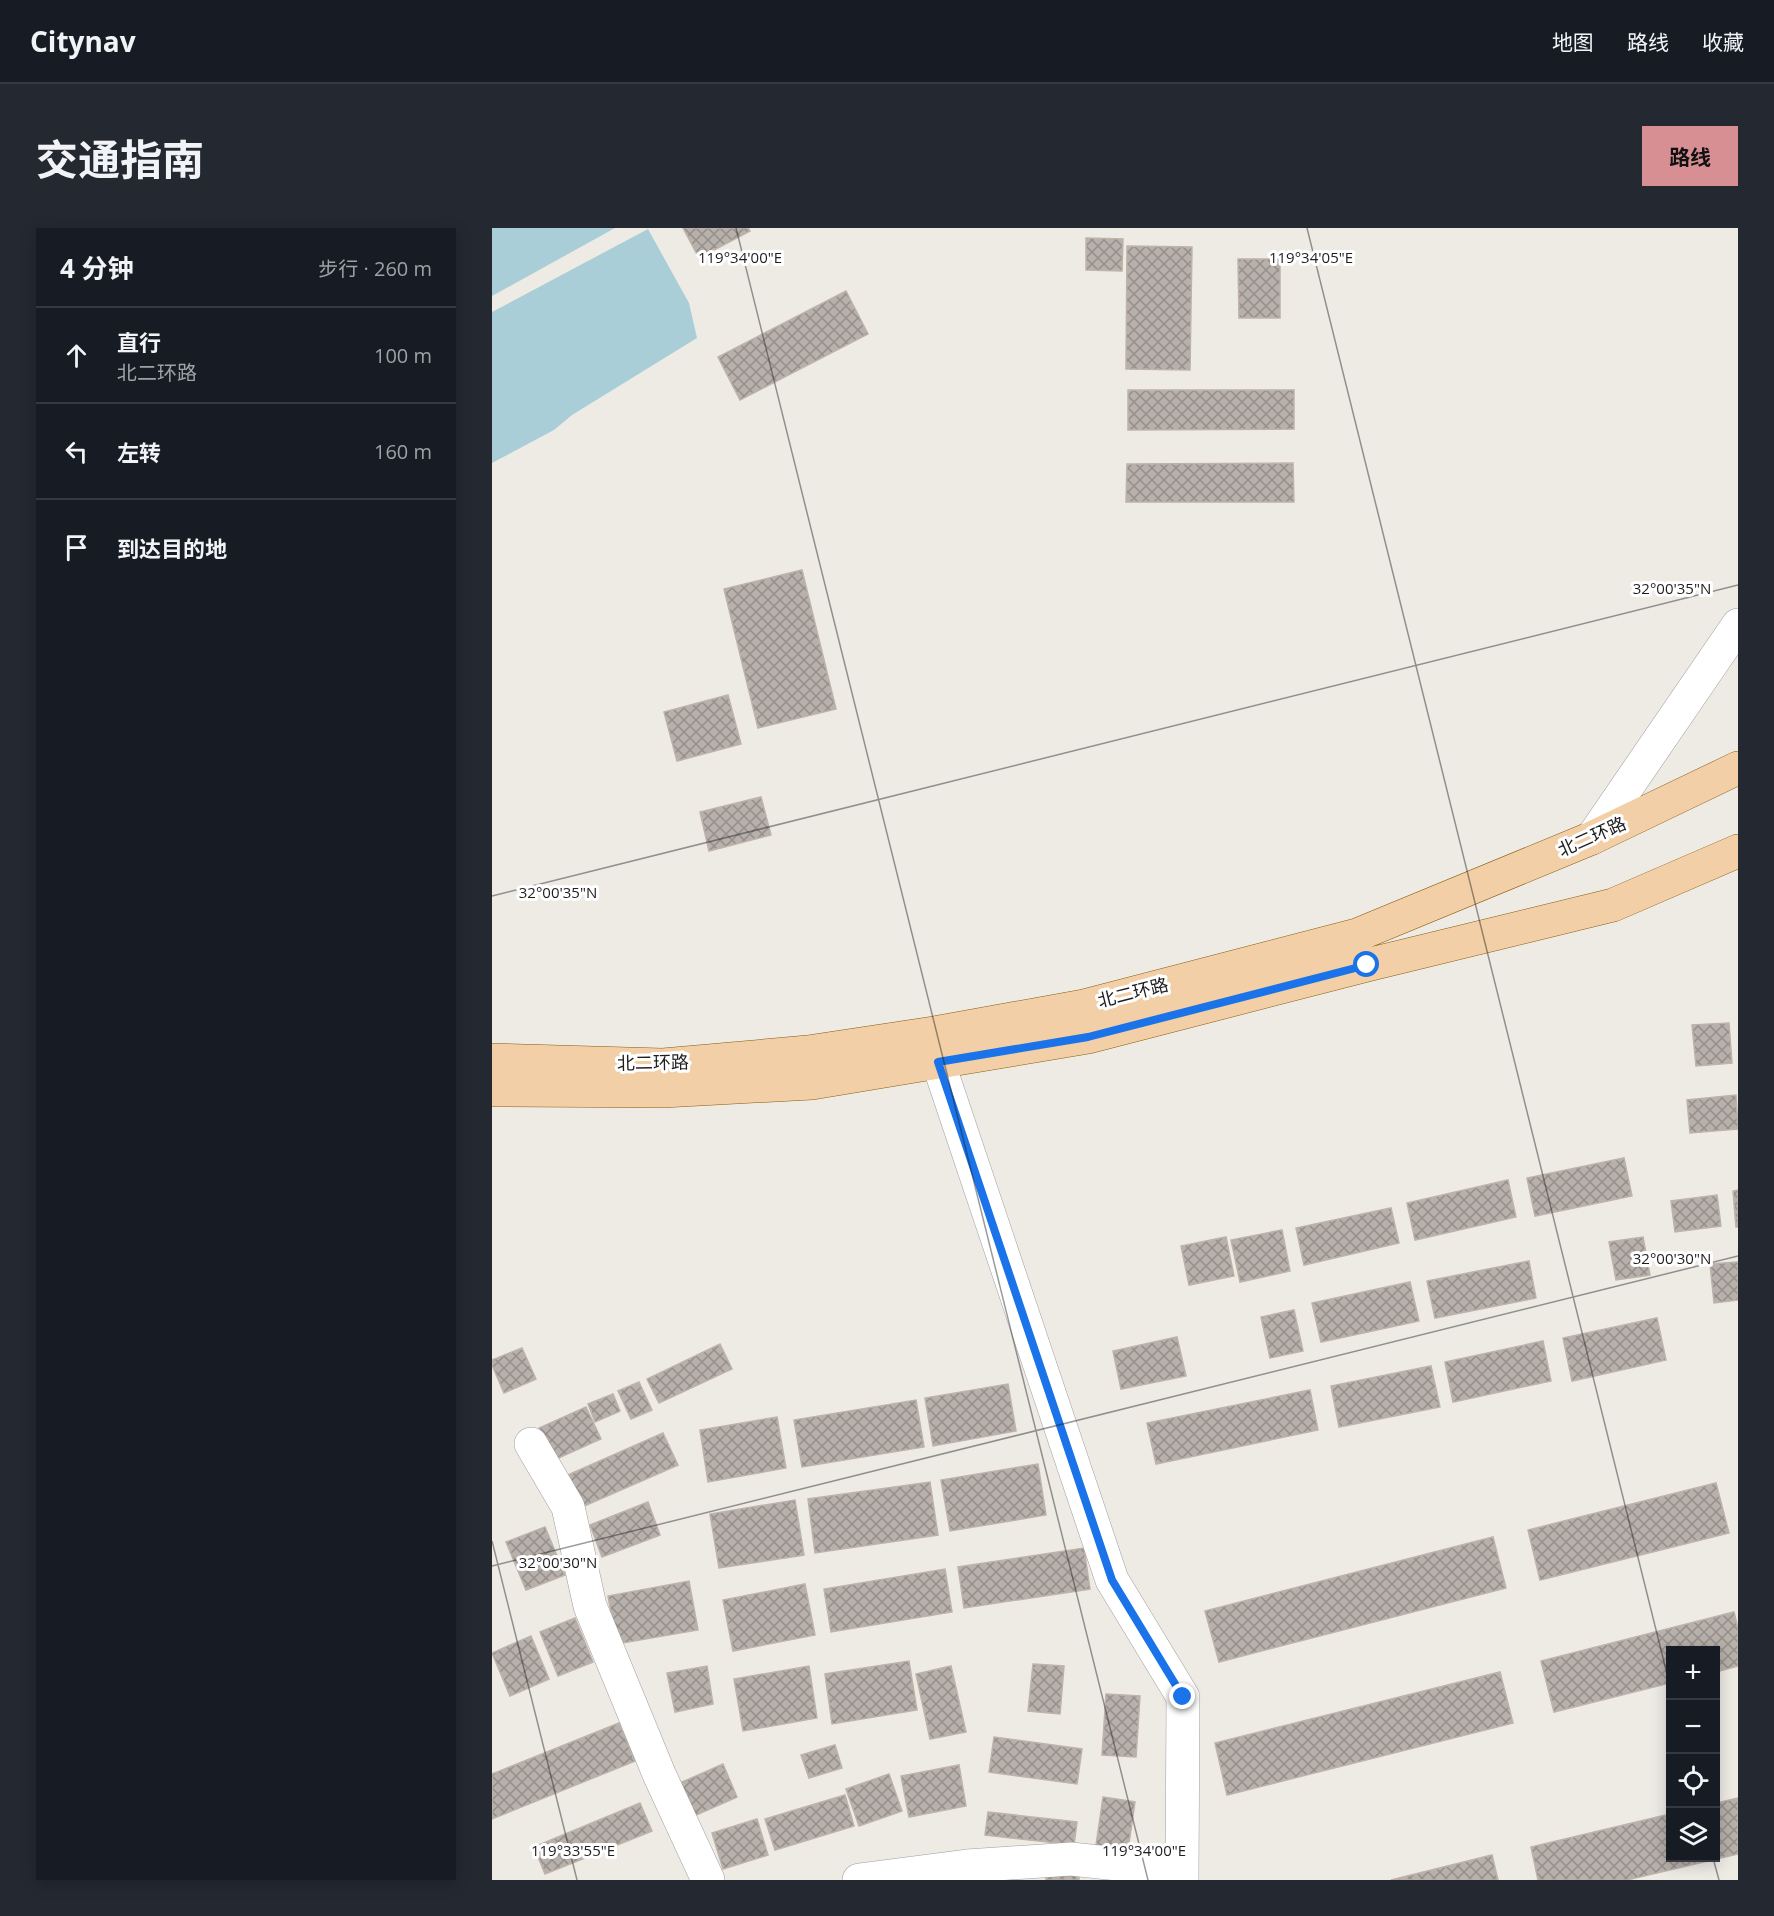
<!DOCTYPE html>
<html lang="zh">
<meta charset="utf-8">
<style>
body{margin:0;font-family:"Open Sans","Noto Sans SC",sans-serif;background:#242831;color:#f1f3f6}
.controls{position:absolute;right:18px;bottom:18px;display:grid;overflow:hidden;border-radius:0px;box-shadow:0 3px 15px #0003}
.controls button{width:54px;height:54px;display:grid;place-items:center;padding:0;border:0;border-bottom:2px solid #363941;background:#171b24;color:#f1f3f6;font:30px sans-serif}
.stop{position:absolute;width:18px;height:18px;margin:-14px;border:4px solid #1a73e8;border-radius:50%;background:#fff}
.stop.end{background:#1a73e8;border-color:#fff;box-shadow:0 2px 6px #0008}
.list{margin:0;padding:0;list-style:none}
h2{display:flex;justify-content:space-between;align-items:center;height:78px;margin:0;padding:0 24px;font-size:26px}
h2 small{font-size:20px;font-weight:400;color:#9ea1a6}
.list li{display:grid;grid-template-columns:39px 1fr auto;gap:18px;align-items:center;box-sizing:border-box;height:96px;padding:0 24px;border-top:2px solid #363941}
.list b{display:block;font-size:22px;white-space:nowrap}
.list p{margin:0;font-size:20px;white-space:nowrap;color:#9ea1a6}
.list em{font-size:20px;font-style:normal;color:#9ea1a6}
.icon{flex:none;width:33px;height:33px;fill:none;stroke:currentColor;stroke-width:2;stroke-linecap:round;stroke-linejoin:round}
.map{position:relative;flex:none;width:1246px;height:1652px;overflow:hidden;border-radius:0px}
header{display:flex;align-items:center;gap:36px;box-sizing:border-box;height:84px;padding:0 30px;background:#171b24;border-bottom:2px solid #363941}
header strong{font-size:28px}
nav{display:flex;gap:33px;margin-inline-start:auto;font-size:21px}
.intro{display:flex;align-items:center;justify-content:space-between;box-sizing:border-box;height:144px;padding:0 36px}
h1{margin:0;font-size:42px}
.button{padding:15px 27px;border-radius:0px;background:#d78f93;color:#111;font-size:21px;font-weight:700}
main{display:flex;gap:36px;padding:0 36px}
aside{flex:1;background:#171b24;border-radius:0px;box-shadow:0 3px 15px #0003}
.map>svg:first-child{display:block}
</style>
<header>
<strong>Citynav</strong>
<nav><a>地图</a><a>路线</a><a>收藏</a></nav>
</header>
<div class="intro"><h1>交通指南</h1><a class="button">路线</a></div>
<main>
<aside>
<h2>4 分钟<small>步行 · 260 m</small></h2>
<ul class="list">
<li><svg class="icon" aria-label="ahead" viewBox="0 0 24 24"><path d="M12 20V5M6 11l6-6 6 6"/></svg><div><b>直行</b><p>北二环路</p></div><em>100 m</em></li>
<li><svg class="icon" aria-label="left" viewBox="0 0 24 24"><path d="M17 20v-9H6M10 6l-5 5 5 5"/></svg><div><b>左转</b></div><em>160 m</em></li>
<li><svg class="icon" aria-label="arrive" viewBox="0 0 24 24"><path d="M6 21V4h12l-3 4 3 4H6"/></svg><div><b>到达目的地</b></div></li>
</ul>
</aside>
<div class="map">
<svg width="1246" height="1652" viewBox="0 0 1246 1652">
<defs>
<pattern id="building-cross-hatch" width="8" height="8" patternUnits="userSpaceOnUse" patternTransform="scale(1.5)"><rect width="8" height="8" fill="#b7b0ab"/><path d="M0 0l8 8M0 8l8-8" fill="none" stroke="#948f8b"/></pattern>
</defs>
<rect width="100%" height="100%" fill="#eeebe5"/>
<path fill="#aaced7" d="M0,0H123L0,68Z
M156,1L197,75L205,110L80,187L62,202L0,235V84Z"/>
<path fill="url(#building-cross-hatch)" stroke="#beb2a9" stroke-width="1.5" d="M191,0H256L258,3L207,30Z
M594,10L631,11L630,43L594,42Z
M635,18L700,19L698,142L634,141Z
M746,31H788V90H747Z
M354,63L376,106L248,172L226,129Z
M636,162H802V201L636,202Z
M801,235L802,274H634L635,236Z
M310,342L344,481L266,500L232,361Z
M236,467L249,516L185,533L172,484Z
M269,569L279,607L217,623L208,584Z
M1237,795L1240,835L1204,838L1200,797Z
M1244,867L1246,901L1198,905L1195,872Z
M1132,930L1140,968L1043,988L1035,950Z
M1016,952L1024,989L923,1012L915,975Z
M1246,962V999H1244L1241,963Z
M1225,967L1229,998L1183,1004L1179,973Z
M899,980L907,1015L812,1037L804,1000Z
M790,1002L798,1043L748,1054L739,1012Z
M734,1009L742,1048L697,1057L689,1018Z
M1151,1009L1158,1047L1124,1052L1117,1014Z
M1037,1033L1044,1070L943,1090L935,1053Z
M1246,1034V1072L1222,1075L1218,1036Z
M918,1054L927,1093L829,1114L820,1075Z
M802,1082L811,1123L778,1130L769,1089Z
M1165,1090L1174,1132L1080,1153L1071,1110Z
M685,1109L694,1148L629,1161L621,1123Z
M1051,1113L1059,1153L961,1174L953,1134Z
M228,1116L240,1141L167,1175L155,1151Z
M30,1120L44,1151L12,1165L0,1137V1132Z
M939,1138L948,1179L847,1199L839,1158Z
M147,1154L160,1182L139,1191L126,1163Z
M516,1156L524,1203L441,1218L433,1170Z
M818,1162L826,1202L664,1236L655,1195Z
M121,1166L128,1183L103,1194L96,1176Z
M424,1172L432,1219L310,1239L302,1192Z
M94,1179L109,1211L62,1232L47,1200Z
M285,1189L294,1240L216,1254L208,1202Z
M171,1205L186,1237L90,1279L76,1247Z
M546,1236L554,1287L458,1303L449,1252Z
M438,1254L446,1307L323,1325L316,1271Z
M1224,1255L1237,1305L1048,1352L1036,1302Z
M303,1272L312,1327L227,1340L218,1286Z
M156,1274L168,1307L110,1329L98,1297Z
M53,1299L73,1347L34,1362L14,1314Z
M1001,1309L1014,1360L727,1434L713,1383Z
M592,1320L598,1361L472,1380L466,1339Z
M453,1341L460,1384L339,1404L332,1361Z
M197,1353L206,1402L125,1416L116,1368Z
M313,1356L323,1407L241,1423L231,1372Z
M1242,1384L1246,1400V1438L1224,1444V1422H1178V1455L1062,1484L1049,1433Z
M83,1390L101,1434L66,1448L48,1404Z
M39,1408L57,1451L18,1468L0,1425Z
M417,1433L425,1482L340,1496L333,1446Z
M541,1436L572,1438L568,1486L536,1483Z
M215,1438L221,1476L183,1484L175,1445Z
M317,1438L325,1490L251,1503L242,1451Z
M459,1438L474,1504L438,1511L424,1446Z
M1008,1444L1021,1495L735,1567L723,1515Z
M614,1466L648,1468L644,1529L610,1527Z
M127,1495L143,1533L0,1591V1546Z
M502,1509L590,1521L585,1556L497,1544Z
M343,1517L350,1540L317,1550L309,1527Z
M231,1536L245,1569L202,1588L188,1555Z
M467,1537L474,1578L417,1589L409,1548Z
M397,1546L410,1583L367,1598L354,1561Z
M353,1567L362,1598L283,1622L273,1591Z
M611,1569L643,1574L635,1629L603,1624Z
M1246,1570V1626L1135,1652H1046L1039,1619L1178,1586V1630H1224V1575Z
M148,1575L160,1603L53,1646L42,1619Z
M496,1584L585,1594L582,1617L493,1607Z
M265,1591L276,1627L231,1641L220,1605Z
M1000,1627L1006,1652H899Z
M587,1640V1652H554L553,1642Z"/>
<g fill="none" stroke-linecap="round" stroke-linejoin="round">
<g stroke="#9f9f9f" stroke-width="34">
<path id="minor" d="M1100,610L1246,397
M446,834L620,1352L691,1469L690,1652
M39,1216L76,1279L98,1378L167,1546L216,1652
M367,1652L475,1638L579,1631L690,1643"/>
</g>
<g stroke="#895d0f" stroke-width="34">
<path id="major" d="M0,832L171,837L316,824L442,805L592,778L865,707L1100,610L1246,540
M0,862L171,863L320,855L596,809L875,737L1121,677L1246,623"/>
</g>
<use href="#minor" stroke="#fff" stroke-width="33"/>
<use href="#major" stroke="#f2cfa6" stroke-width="33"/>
</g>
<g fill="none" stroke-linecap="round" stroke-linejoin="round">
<path stroke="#1a73e8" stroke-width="8" d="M691,1469L620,1352L446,834L596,809L875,737"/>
</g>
<path fill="none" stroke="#1e1e1e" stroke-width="1.5" stroke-opacity="0.45" d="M244,0L656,1652M815,0L1178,1458M0,668L1246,357M0,1313L85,1652M0,1338L1246,1028M1221,1630L1227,1652"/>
<g text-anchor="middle" stroke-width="6" stroke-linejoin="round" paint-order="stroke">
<g font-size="18" fill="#1e1e1e" stroke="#fff">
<text transform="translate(1100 609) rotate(-24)" y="6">北二环路</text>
<text transform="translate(641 765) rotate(-14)" y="6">北二环路</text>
<text transform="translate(161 835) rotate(-1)" y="6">北二环路</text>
</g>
</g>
<g font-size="15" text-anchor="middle" fill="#1e1e1e" stroke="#fff" stroke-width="6" stroke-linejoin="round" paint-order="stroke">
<text x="248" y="35">119°34'00"E</text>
<text x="819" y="35">119°34'05"E</text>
<text x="1180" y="366">32°00'35"N</text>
<text x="66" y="670">32°00'35"N</text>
<text x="1180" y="1036">32°00'30"N</text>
<text x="66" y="1340">32°00'30"N</text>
<text x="81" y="1628">119°33'55"E</text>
<text x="652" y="1628">119°34'00"E</text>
</g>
</svg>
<div class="controls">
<button>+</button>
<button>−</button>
<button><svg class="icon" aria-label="locate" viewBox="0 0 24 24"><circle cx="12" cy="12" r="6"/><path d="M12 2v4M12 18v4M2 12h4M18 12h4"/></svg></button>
<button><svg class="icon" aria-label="layers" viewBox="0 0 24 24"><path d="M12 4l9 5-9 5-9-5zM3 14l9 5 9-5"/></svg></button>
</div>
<div class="stop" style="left:875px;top:737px"></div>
<div class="stop end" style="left:691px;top:1469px"></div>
</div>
</main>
